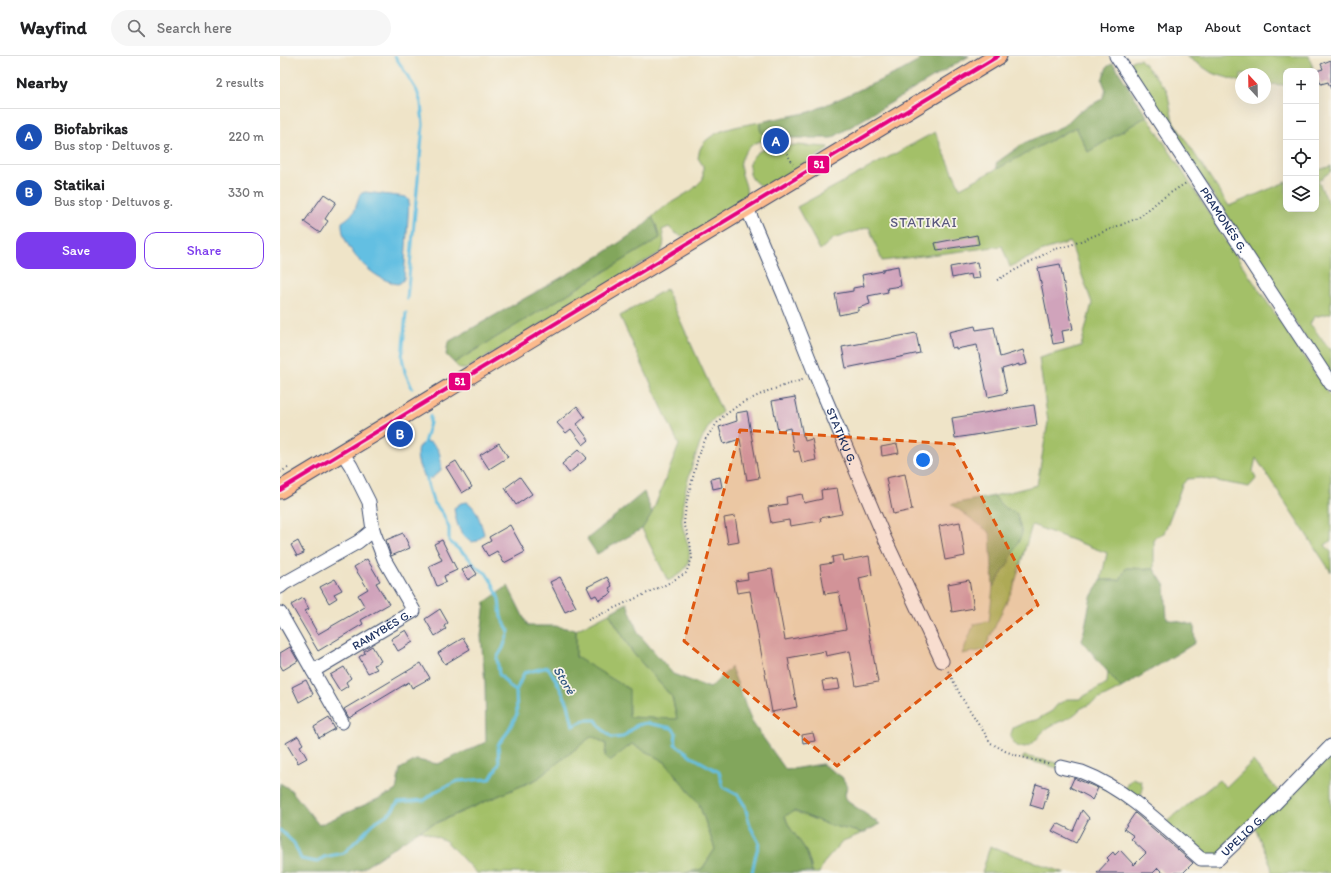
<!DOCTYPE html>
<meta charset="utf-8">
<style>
body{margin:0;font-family:Itim,sans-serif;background:#f6f6f6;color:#202124}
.controls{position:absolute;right:12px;top:12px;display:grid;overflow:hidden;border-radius:8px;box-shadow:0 4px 16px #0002}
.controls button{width:36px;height:36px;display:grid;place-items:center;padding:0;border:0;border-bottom:1px solid #e0e0e0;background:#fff;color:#202124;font:20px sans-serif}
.compass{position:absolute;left:955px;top:12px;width:36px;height:36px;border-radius:50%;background:#fff;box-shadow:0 4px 16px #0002;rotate:338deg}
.you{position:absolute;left:643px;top:404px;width:14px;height:14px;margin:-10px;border:3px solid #fff;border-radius:50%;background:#1a73e8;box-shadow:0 0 0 6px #1a73e833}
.badge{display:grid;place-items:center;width:26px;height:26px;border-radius:50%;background:#7c3aed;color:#fff;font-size:13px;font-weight:700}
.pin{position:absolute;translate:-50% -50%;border:2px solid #fff;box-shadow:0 1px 4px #0006}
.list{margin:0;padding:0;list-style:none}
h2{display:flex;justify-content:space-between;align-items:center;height:52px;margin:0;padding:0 16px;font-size:17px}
h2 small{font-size:13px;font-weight:400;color:#757577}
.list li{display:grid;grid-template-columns:26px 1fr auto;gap:12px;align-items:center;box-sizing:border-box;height:56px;padding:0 16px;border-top:1px solid #e0e0e0}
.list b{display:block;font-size:15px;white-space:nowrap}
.list p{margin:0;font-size:13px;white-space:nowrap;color:#757577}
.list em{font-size:13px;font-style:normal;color:#757577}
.actions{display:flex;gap:8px;padding:12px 16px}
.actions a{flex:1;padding:9px 0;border:1px solid #7c3aed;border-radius:12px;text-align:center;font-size:14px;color:#7c3aed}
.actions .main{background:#7c3aed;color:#fff}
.icon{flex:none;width:22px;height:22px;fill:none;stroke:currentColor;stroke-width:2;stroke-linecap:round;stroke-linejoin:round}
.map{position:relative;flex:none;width:1051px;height:817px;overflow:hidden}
header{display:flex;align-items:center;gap:24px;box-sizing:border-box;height:56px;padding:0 20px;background:#fff;border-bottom:1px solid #e0e0e0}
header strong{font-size:19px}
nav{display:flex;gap:22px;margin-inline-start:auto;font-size:14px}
.search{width:280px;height:36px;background:#f6f6f6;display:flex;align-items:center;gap:10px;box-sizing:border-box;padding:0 14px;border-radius:22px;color:#757577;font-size:15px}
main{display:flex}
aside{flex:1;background:#fff}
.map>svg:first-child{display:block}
</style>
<header>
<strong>Wayfind</strong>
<div class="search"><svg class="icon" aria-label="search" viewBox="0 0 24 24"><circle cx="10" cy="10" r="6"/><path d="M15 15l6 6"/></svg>Search here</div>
<nav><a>Home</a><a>Map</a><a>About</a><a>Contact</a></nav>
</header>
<main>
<aside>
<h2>Nearby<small>2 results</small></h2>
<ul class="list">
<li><span class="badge" style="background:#1a4fb4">A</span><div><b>Biofabrikas</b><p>Bus stop · Deltuvos g.</p></div><em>220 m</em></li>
<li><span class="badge" style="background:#1a4fb4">B</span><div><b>Statikai</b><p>Bus stop · Deltuvos g.</p></div><em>330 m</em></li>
</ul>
<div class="actions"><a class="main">Save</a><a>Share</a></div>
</aside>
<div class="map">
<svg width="1051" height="817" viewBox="0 0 1051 817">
<rect width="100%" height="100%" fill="#f7f3e8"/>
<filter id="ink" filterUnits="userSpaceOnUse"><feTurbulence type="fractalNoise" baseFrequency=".025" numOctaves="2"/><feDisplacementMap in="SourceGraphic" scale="8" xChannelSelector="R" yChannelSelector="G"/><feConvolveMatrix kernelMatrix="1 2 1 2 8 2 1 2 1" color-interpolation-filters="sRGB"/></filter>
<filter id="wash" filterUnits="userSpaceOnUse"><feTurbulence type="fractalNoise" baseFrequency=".012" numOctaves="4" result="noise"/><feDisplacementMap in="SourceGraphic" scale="16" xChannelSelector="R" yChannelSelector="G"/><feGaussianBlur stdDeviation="0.9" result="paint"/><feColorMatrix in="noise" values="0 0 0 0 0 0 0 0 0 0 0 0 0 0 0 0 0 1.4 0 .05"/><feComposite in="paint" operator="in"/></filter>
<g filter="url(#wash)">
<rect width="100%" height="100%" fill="#efe4c8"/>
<path fill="#a3c067" stroke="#5f7862" d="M906,0H1029L1034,15H1006V29L985,28V18H961V26L932,17Z
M860,3L887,34L893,65L949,150L1006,126V153H1036V115L1051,110V115L1038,125L1051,152V257L1034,261L1030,268C1038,276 1042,287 1051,293V321L849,9L853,4Z
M867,60L931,160L944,182L1051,341V485L1045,489L1051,496V516L976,402L973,415L976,423L969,431L921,422L907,423L902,429L893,454L884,477L874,482V513L846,512L840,524H821L827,497L752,469L734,530L704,594L682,598L694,568L709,565L713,531L728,508L737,458L723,451L714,440L757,429L768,366L759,302L801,290L812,247L790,186L767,193L730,211L722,190L602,205L589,171L553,183L540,194L517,151L655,76L680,132L796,71L808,96Z
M480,66C480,74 479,77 488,80L485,84C475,86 468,90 463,100C454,117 473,129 464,145L408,180C399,180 395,178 389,171L382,174C384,183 385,188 381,196L186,313H180L174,307L380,182L376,169L372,161L381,153L412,134L423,123V110L418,102C419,99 419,95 420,93C429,73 461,70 480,66Z
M516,89L548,91L547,94L487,131C468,129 463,107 478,96C489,89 504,90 516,89Z
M386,233L442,356C438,360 434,363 431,367C417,386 400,443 402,466C403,480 413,492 408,507C405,516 395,521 388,525L362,473L372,457L399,389L340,260Z
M329,557L353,597L392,641L398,664L349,661L296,601V574Z
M828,616L841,632L800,653C792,664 775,665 765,674C757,680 754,692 741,691C735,691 733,685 730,681L733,672L746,666L756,664L772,655L777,649L787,643H799L827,627Z
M312,680L326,688L325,700L352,688L385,706L419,748L435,793L422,813L405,817H196L166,785L140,774L257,723Z
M1051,684V817H992L991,810L975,772L935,809L925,811L868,759L801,718L742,703L744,700L805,713L844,737L847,728L853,722L861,725L863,733L859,745L885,767L939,724L946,731L973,705L1000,737Z
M514,755L549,769L583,777L563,785L543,808L539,817H532C531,807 527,795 521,787C513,776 509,773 505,759Z
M710,790L785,817H702Z"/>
<path fill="#82a65c" stroke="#4e6a5d" d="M642,0H689L552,82H505L501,78C488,80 479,83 480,66L530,56L621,15L639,5Z
M833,7L867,60L808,96L796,71L717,113L716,107L744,87L783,70L789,65L798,56L822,43L826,34L822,24L827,11Z
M372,161L376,169L380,182L174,307L166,299L168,286L321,199L358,174Z
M364,436L372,457L362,473L317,498L307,483Z
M714,440L723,451L737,458L742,478L728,508L713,531L710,477L671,448Z
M846,512L874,513L885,530L887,563L914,569L915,587L841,632L802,585L811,541L821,524H840Z
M228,530L248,570H275L296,574V601L349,633V661L397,663L392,641L353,597L329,557L347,547L358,577L393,618L430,632L451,611L472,666L506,714L542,708L562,721L567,730L565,739L567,745L600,768L583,777L549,769L514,755L505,760C509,773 514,776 521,787C527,795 531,808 532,817H405L422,813L435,793L419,748L385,706L352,688L330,705L325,701L326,688L312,680L257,723L140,774L82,813L67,817H0V727L11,734L39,769L116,735L120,713L136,704L158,708L206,686L205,627L201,580L205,546Z"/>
<path fill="#64bfe2" stroke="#4077a0" d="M85,136L126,141L129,145L124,223C123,224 122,226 120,227C117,229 113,227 111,226C89,220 60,189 62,166C76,157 75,153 80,138Z
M149,386C161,391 161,402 161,414L152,422L147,423C140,416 135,401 138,391L144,387Z
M187,446C197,451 201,468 204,478L198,485L191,486C179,479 176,466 174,452L181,447Z"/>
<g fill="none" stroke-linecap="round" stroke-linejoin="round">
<path stroke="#64bfe2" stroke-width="3" d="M115,0L137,35L141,47L143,69L127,243
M126,257L122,301L125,316L132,332
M144,389V387L150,367V360
M147,419V425L153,445L163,458L169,472V485L188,501L196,511L206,517L213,528L219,543L221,561L229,575L223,592L217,602L219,618L230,631L236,635
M0,774L14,787L21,803L37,806L44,801L64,797L95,766L111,756L118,746L145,744L158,734L178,725L210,723L219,708L218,689L227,677L237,658L236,635L244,617L268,611L277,626L288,648L293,670L306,664H316L321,672L332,682L343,681L357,669L367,667L392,672L396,677L395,688L414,702L439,716L443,731L458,739L465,750L470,770L479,787L475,802L472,817"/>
</g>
<g id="blocks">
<path fill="#d0a3bb" d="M1051,4V33L1048,26L1041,28L1036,15L1043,13L1041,8Z
M44,138L56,146L45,163L48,165L40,177L24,166Z
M697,179L699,188L657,194L655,187Z
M697,206L700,222L692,223L691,218L672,222L670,211Z
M780,208L793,273L782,275L784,286L773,288L758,212Z
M618,210L621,230L607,232L608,236L588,240L590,248L578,252V255L559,259L555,238L573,235V232L584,230L582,219L603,215V213Z
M695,270L696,274L714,271L720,301L743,294L747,308L739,310V308L722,313L727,337L708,341L697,289L676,293V291L672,292L669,276Z
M636,277L640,297L566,312L562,291Z
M515,341L523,380H524L525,385L532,383L536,404L522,407L519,395L514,396L510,372L498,375L492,345Z
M754,349L757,369L675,382L672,362Z
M297,350L305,361L297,368L309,384L303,389L291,373L286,377L277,367Z
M467,355L479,422L467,424L460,383L444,388L439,371L457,365L456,357Z
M219,387L228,401L209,413L200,399Z
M617,388L619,397L602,400L601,391Z
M299,393L307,402L289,417L282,408Z
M176,405L192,431L182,437L166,411Z
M625,418L632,454L613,458L606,422Z
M240,421L252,438L236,449L225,432Z
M440,421L442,431L433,433L431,423Z
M557,432L562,458L540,462L541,465L510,470L509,464L491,467L488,451L507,448L506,441L522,438L524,447L542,443L541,434Z
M455,460L459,486L448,488L444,462Z
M680,466L685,500L665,504L659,470Z
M230,469L245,496L224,507L217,495L208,500L202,490L211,485L209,481Z
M123,477L130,492L111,500L106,484Z
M162,484L177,514L164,520L166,526L157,530L149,510L162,504L154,488Z
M18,485L24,497L17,500L11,489Z
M562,499L563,505L589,500L592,519L579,522L598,626L576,630L570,595L546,600L545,595L508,602L517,651L492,656L470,535L457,537L455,525L468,523L467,517L492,513L505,584L566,573L559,536L545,538L540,509L553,507L552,501Z
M87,503L100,525L96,527L109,548L81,564L83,568L38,595L11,549L23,542L29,553L25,555L38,578L85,551L78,539L88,533L74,511Z
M191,509L197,518L188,524L182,514Z
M280,521L296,551L285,556L270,526Z
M327,521L332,530L329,532L332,537L319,544L316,539L312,541L307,531Z
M55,523L62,534L54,538L57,542L49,547L40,531Z
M689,524L694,552L672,556L668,528Z
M160,553L168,567L164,570L166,573L155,580L145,563Z
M126,574L133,586L118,595L111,583Z
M183,582L190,593L165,608L158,597Z
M92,590L101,605L94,609L97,613L88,617L79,601L85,597L84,595Z
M10,591L18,605L3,614L0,609V597Z
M141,607L150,622L132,632L129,626L69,662L64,653Z
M64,611L71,622L66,626L68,630L60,635L50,619Z
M558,623L560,633L544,635L542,625Z
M26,624L33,638L19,646L12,631Z
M49,662L55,673L39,682L34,671Z
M533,677L535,685L523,687L522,679Z
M18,680L23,688L20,690L27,702L18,707L6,687Z
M794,722L818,732L812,744L809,741L790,731Z
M756,728L769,732L763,753L750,749Z
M802,754L809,762L796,787L772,775L777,767L793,775Z
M855,757L913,807L903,817H883L878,812L873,817H817L829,804L827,802L833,796L835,799L840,794L854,809L866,797L851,783L854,780L844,773Z"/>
</g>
</g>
<g filter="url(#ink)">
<use href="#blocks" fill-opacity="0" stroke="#3b4a6e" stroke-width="1"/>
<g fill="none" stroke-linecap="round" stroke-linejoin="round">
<g stroke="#3b4a6e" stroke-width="15">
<g id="minor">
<path id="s1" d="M836,0L1051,328"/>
<path id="s2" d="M467,152L504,239L536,320L604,481L662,605"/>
<path d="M0,531L5,527L78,486L93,474L89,446L71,410L62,396"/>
<path d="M0,557L62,666"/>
<path id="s3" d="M33,615L134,555L104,503L93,474"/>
<path id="s4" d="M781,711C788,713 795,714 802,716C847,733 885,772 921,803H938L977,766L1051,690"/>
</g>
</g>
<g stroke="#3b4a6e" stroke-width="19">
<path id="major" d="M0,434L718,0"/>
</g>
<path stroke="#3b4a6e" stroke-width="2" stroke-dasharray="1 3" stroke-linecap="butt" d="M501,87L513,108
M717,224L772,194L791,189L858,162L881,143L906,127
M0,416L8,412
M308,564L385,529L406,517L412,502L410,486L404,467L406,449L419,397L426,382L441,362L460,348L488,335L525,323
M668,615L682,642L711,687L725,695L741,701L771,708"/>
<use href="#minor" stroke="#fff" stroke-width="13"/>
<use href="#major" stroke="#fcba8d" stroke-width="17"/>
<g stroke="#f7f3e8" stroke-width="7">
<path id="bus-1" d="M0,434L718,0"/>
</g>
<use href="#bus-1" stroke="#e5007d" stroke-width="4"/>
</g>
</g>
<path fill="#de5710" fill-opacity="0.2" stroke="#de5710" stroke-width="3" stroke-dasharray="8 5" stroke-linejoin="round" d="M460,374L674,388L758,549L557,710L404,585Z"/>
<g text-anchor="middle" stroke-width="3.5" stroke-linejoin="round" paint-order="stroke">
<g font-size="12" fill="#1b2f5e" stroke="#f7f3e8">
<text dy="4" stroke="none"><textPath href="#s1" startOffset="196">PRAMONĖS G.</textPath></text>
<text dy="4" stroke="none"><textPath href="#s2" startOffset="247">STATIKŲ G.</textPath></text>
<text dy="4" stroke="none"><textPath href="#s3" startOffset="80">RAMYBĖS G.</textPath></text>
<text dy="4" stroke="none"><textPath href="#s4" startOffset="221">UPELIO G.</textPath></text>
</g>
<g font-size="13" font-style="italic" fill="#2d537f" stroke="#f7f3e8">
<text transform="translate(285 624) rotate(59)" y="5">Storė</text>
</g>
<g font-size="14" letter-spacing="1" fill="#5a587f" stroke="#f7f3e8">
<text x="644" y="171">STATIKAI</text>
</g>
</g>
<g stroke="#f7f3e8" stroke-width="1.5">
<rect x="527" y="99" width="23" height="19" rx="4" fill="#e5007d"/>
<rect x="168" y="316" width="23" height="19" rx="4" fill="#e5007d"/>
</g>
<g font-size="11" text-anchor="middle" font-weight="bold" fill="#fff">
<text x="539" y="112">51</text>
<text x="180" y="329">51</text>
</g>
</svg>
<div class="controls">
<button>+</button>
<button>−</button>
<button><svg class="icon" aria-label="locate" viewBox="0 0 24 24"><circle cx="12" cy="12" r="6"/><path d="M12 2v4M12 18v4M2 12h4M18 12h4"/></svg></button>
<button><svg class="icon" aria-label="layers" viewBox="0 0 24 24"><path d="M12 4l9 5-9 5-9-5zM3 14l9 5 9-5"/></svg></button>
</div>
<svg class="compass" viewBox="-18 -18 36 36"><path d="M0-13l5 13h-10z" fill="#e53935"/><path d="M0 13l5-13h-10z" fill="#757577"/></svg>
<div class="you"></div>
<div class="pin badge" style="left:496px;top:85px;background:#1a4fb4">A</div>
<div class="pin badge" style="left:120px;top:378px;background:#1a4fb4">B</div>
</div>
</main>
